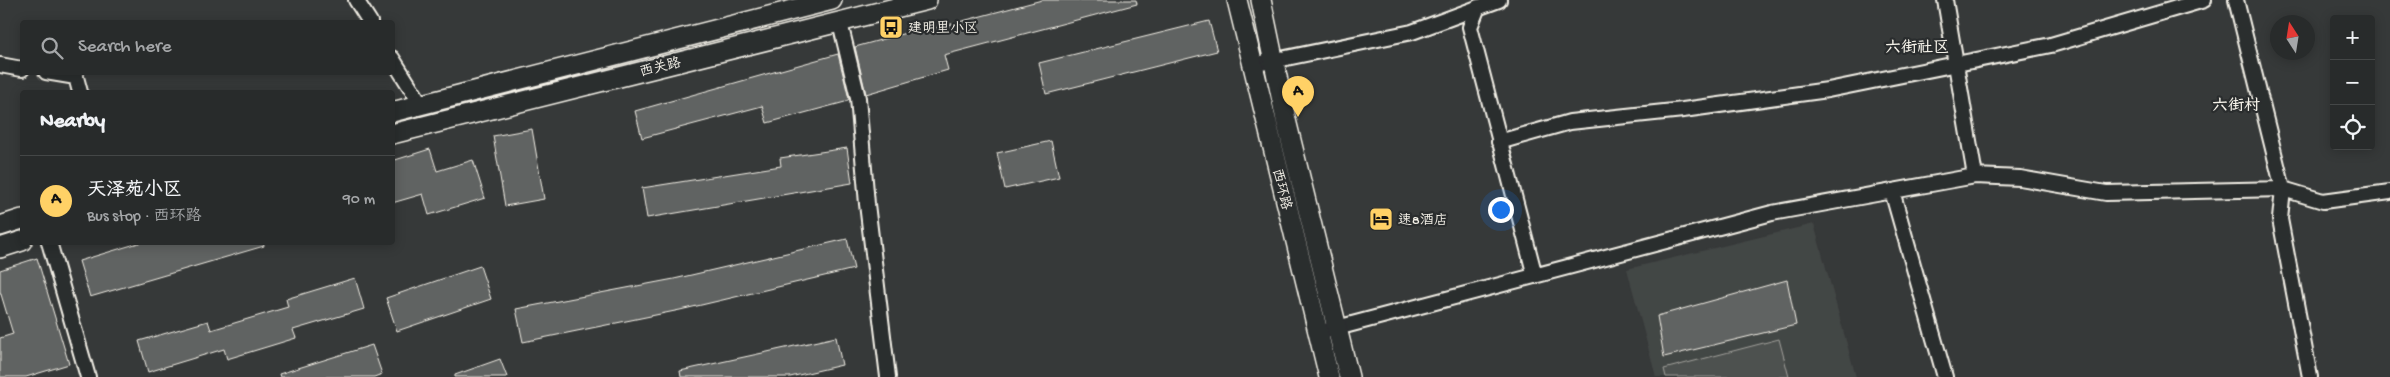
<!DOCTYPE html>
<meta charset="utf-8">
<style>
body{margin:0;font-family:"Gochi Hand","LXGW WenKai TC",sans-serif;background:#303333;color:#f1f3f6}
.controls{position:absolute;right:15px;top:15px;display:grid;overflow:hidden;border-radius:5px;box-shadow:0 2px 12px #0003}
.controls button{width:45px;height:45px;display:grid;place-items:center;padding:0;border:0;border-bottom:1px solid #444747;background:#282b2b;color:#f1f3f6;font:25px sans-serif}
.compass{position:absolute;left:2270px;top:15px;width:45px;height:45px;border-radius:50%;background:#282b2b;box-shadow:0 2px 12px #0003;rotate:348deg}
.you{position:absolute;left:1500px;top:209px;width:18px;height:18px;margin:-12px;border:4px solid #fff;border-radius:50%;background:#1a73e8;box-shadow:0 0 0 8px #1a73e833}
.badge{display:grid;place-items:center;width:32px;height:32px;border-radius:50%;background:#ffd166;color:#111;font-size:16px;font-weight:700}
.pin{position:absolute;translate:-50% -41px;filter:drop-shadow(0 1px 2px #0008)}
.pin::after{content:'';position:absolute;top:26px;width:18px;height:15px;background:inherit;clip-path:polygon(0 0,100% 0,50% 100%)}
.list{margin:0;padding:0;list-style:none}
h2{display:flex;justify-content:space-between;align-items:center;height:65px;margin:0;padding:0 20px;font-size:21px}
h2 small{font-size:16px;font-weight:400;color:#a5a7a9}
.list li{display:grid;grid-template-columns:32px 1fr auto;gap:15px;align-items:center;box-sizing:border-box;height:90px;padding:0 20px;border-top:1px solid #444747}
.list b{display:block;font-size:19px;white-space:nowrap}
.list p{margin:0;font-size:16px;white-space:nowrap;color:#a5a7a9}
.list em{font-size:16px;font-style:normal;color:#a5a7a9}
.icon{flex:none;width:28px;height:28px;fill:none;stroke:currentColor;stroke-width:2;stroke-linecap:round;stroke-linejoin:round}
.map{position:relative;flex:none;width:2390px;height:377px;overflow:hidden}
.search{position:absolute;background:#282b2b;box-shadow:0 2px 12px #0003;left:20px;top:20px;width:375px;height:55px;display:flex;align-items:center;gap:12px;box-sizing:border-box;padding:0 18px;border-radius:5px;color:#a5a7a9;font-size:19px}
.panel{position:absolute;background:#282b2b;box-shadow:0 2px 12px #0003;left:20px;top:90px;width:375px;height:155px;border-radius:5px}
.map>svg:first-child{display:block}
</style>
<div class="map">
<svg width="2390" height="377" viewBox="0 0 2390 377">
<rect width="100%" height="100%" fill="#363939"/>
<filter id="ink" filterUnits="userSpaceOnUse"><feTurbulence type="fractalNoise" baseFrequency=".02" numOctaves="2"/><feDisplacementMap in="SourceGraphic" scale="10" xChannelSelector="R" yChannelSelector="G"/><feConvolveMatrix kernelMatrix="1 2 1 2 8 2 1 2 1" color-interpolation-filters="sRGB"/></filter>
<g filter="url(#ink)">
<path fill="#434645" d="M1814,224L1856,377H1656L1627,269Z"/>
<path fill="#4e514f" stroke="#a1a19c" d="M1779,339L1789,377H1666L1664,369Z"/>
<path fill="#616362" stroke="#f4f1e8" d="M1042,0H1136L1137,4L944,55L948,70L866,94L855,47L935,25L936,28Z
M1209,21L1217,51L1046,94L1039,63Z
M838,54L849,99L845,102L767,123L762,106L642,138L635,111Z
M532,129L544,199L505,206L493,136Z
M1051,141L1059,177L1005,189L997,153Z
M847,148L852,183L647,218L642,188L781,166L780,158Z
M430,149L437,171L473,160L485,198L429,215L423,194L392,203V161Z
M847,239L854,269L680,310L523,342L516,309L674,279Z
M142,242H263L264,246L90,297L79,261Z
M37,258L69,364L26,377H0V338L13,334L0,291V270Z
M480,266L491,299L397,331L386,298Z
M355,278L364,309L293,330L296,338L227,359L224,349L148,372L139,341L208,321L211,330L288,307L286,299Z
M1787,280L1796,325L1664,357L1657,316Z
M836,337L842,365L790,377H681L680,371Z
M372,345L382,374L374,377H280L279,374Z
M500,359L507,377H455V375Z"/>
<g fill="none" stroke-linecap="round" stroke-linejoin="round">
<g stroke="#f4f1e8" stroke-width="18">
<path id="street" d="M356,0L370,22
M1945,0L1975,176
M2236,0L2283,189L2280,219L2310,377
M1478,7L1470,27L1535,276
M840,23L858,98L867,204L888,377
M392,58L421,104
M0,65L22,69
M1252,65L1412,32L1499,0
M46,72L76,77L80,92
M1499,142L1570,122L1683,110L1828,90L2051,45L2204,0
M1892,191L1945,377
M49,242L88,377
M1318,333L1772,213L1975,176L2020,178L2106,193L2283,189L2323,201L2390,192"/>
</g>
<g stroke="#f4f1e8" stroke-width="22">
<path id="secondary" d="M1237,0L1329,377
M1261,0L1286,120L1349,377
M392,112L832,0
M392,134L927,0
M0,226L22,219
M0,248L22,241"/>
</g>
<use href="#street" stroke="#2a2d2e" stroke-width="14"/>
<use href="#secondary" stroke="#2a2d2e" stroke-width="19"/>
</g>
</g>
<defs>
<g id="bus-square" transform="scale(1.25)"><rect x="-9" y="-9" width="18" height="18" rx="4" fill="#ffd166" stroke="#2a2d2e"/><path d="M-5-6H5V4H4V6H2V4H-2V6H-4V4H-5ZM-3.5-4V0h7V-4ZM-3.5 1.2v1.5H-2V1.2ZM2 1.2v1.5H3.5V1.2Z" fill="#111"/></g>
<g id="hotel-square" transform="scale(1.25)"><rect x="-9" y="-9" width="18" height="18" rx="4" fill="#ffd166" stroke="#2a2d2e"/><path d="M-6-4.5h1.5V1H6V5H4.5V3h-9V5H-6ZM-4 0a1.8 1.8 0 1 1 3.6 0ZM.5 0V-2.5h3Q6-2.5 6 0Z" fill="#111"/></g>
</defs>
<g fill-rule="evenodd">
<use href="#bus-square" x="891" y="27"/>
<use href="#hotel-square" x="1381" y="219"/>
</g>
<g text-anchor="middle" stroke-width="4.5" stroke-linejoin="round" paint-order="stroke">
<g font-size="14" fill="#f4f1e8" stroke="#2a2d2e" text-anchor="start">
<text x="908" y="32">建明里小区</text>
<text x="1398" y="224">速8酒店</text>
</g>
<g font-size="14" fill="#f4f1e8" stroke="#2a2d2e">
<text transform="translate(660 66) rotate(-14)" y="5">西关路</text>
<text transform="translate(1283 189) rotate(76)" y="5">西环路</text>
</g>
<g font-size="16" font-weight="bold" fill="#f4f1e8" stroke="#2a2d2e">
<text x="1917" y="52">六街社区</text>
<text x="2236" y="110">六街村</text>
</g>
</g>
</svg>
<div class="controls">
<button>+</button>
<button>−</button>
<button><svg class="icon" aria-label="locate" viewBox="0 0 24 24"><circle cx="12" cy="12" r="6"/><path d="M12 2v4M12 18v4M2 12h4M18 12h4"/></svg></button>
</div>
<svg class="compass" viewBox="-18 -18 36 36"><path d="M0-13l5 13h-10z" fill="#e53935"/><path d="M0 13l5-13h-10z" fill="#a5a7a9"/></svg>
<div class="you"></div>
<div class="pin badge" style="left:1298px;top:117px">A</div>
<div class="search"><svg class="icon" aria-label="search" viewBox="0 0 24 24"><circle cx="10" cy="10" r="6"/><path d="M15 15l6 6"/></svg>Search here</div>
<section class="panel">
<h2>Nearby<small></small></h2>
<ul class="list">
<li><span class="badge">A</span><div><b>天泽苑小区</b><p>Bus stop · 西环路</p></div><em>90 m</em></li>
</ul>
</section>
</div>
